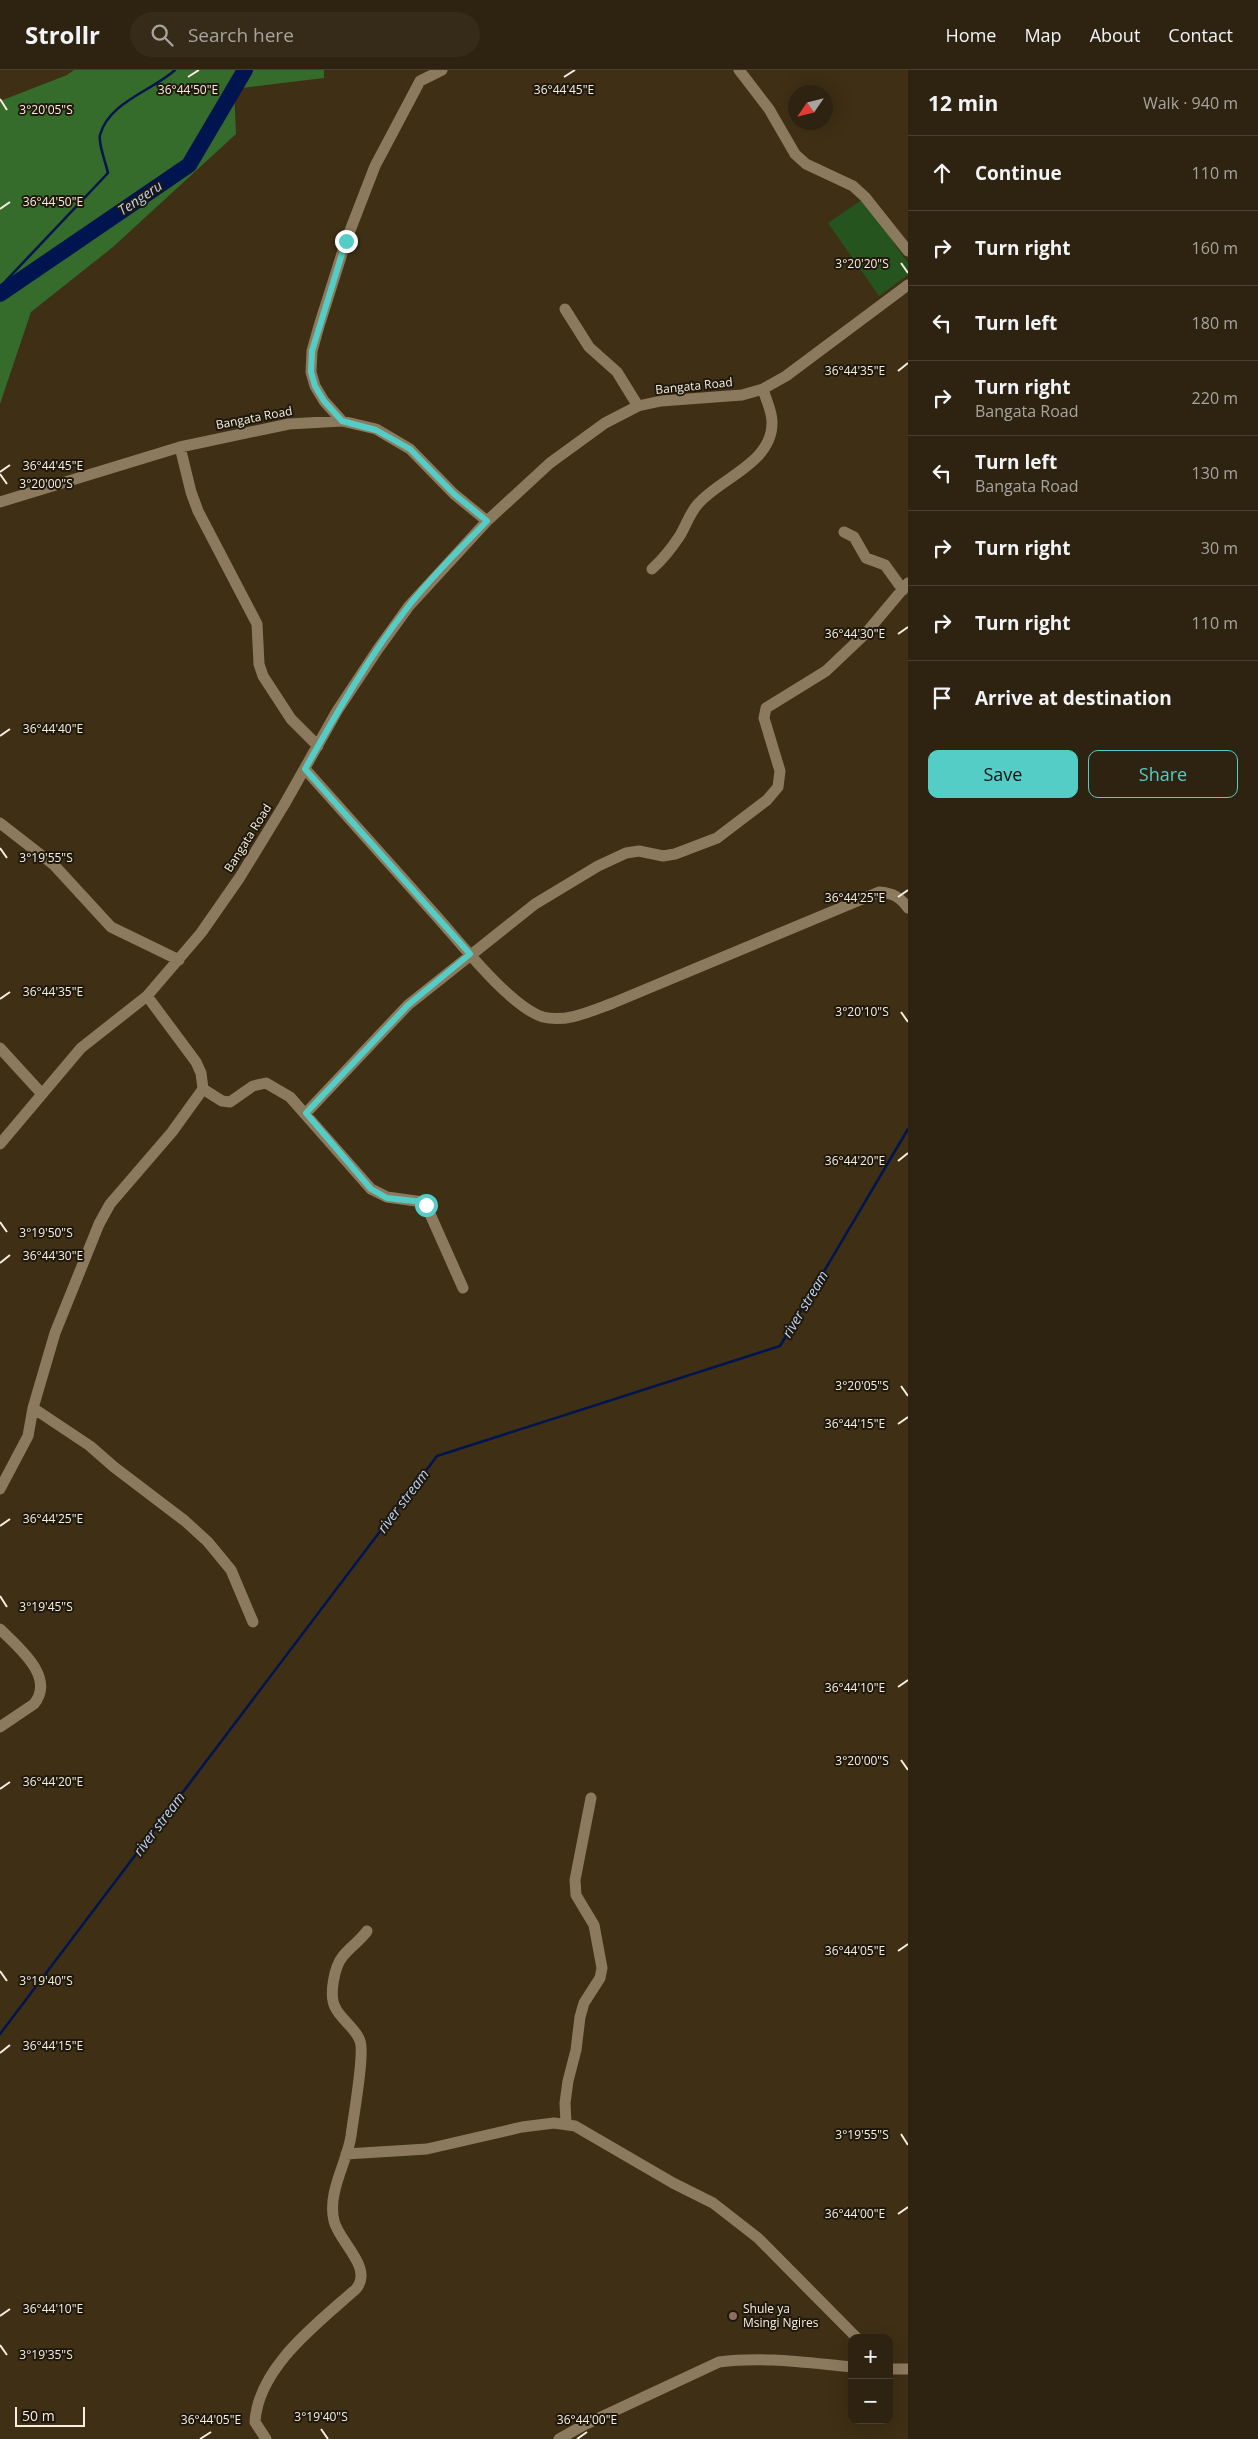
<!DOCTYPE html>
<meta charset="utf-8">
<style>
body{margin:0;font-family:"Open Sans",sans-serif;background:#362b19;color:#f1f3f6}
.controls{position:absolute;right:15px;bottom:15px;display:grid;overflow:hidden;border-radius:10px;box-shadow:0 5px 20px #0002}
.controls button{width:45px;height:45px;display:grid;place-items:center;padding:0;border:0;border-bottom:1px solid #494030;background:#2e2310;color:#f1f3f6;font:25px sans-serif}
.compass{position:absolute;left:788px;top:15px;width:45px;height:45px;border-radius:50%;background:#2e2310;box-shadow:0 5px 20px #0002;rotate:235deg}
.scale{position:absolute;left:15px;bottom:12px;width:70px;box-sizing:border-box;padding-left:5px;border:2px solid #f8eedf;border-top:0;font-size:14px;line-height:18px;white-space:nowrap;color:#f8eedf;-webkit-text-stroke:4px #1f180d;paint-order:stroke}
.stop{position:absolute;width:15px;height:15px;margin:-11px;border:4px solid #54cdc7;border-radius:50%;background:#fff}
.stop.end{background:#54cdc7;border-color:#fff;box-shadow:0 1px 5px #0008}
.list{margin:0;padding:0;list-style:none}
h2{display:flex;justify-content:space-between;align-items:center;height:65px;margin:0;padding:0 20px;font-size:21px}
h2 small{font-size:16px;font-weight:400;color:#a7a49f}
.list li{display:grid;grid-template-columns:32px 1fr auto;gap:15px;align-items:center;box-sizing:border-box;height:75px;padding:0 20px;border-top:1px solid #494030}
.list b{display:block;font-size:19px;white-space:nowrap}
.list p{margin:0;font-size:16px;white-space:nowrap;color:#a7a49f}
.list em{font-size:16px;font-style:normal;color:#a7a49f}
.actions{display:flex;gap:10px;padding:15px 20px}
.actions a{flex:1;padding:11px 0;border:1px solid #54cdc7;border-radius:10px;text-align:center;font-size:18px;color:#54cdc7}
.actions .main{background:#54cdc7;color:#111}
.icon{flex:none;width:28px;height:28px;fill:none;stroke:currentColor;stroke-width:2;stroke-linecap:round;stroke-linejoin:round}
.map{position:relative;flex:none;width:908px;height:2369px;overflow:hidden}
header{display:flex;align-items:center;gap:30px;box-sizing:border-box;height:70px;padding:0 25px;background:#2e2310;border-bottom:1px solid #494030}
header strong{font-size:24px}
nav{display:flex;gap:28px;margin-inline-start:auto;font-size:18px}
.search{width:350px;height:45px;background:#362b19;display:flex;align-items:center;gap:12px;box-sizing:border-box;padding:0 18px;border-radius:28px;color:#a7a49f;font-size:19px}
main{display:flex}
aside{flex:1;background:#2e2310}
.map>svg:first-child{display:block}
</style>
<header>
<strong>Strollr</strong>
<div class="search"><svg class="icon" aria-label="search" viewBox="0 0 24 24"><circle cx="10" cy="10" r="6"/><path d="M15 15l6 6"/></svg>Search here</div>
<nav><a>Home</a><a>Map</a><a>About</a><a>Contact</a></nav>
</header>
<main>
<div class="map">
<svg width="908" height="2369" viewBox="0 0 908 2369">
<rect width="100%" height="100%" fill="#3e2f15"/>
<path fill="#26541e" d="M863,129L908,193V205L879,226L828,153Z"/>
<path fill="#356b2b" d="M74,0H324V8L234,19L236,64L113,177L31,242L0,334V31L67,5Z"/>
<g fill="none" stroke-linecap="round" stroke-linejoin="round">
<path stroke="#001550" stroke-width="2.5" d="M0,217L108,103C106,93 98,74 100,65C109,32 152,21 175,0
M0,1964L437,1386L780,1276L908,1059"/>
<path stroke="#001550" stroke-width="16" d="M0,224L189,95L245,0"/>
<path stroke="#8c7a5e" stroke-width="11" d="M739,0L769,39L795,84L806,94L853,116L865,127L908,181
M565,239L589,277L617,302L638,336
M342,351L324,331L315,316L311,302L312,281L319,256L346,171L375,96L420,11L442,0
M180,377L191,422L198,441L257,554L259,594L263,606L291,649L318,676
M0,432L180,377L289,354L342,351L376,359L410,379L454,424L487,451
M844,462L854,467L866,488L885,495L903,520
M652,499C662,490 671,479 679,467C686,456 689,444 698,434C720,408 773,393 772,352C772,341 766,330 763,319
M305,699C350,749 394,799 439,849C462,875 511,937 543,947C566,953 591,941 613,933L879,822C893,823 900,827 908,838
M0,753L54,795L111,857L179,890
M0,978L42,1024
M203,1019L222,1031L230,1032L253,1016L266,1013L290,1027L371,1119L387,1127L423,1132L426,1135L463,1218
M306,1043L408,935L535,834L598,796L626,783L639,781L663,786L675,784L717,768L767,730L778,717L780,701L764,648L766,638L826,601L866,563L908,513
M0,1074L81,978L147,926L201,863L240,807L284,735L337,641L378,579L409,536L487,451L550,393L605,353L638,336L661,331L742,325L763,319L786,306L908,215
M33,1338L90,1376L114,1397L185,1451L208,1472L231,1500L253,1552
M0,1419L28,1366L33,1338L55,1263L99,1154L110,1134L172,1062L203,1019L201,1003L196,992L147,926
M0,1559C18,1577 56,1607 34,1634L0,1657
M566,2053L565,2033L568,2011L576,1980L580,1947L584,1933L600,1908L602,1898L594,1855L576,1825L575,1810L591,1728
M346,2084L427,2079L522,2057L554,2053L575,2056L673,2113L713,2133L758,2168L857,2268
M889,2299H908
M266,2369L255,2352C258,2297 318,2253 356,2219C374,2198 339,2172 334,2151C327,2122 347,2093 351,2066C353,2049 365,1983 360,1971C356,1958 341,1950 335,1937C329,1925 334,1897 343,1886C350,1877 360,1871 367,1861
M559,2369L584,2355L719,2292C763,2286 808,2293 852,2297"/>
</g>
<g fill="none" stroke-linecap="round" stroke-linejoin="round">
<path stroke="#54cdc7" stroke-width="6" d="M346,171L312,281L311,302L315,316L324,331L342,351L376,360L410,379L454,424L487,451C460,479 431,507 407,538C368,588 336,644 305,699L470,884L408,935L306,1043L371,1119L387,1128L423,1132L426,1135"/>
</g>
<path fill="none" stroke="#f8eedf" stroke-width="2" d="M188,7L199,0M564,7L575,0M0,29L7,40M0,139L10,132M901,193L908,203M898,301L908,293M0,402L10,395M0,404L7,414M898,564L908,557M0,666L10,659M0,778L7,788M898,827L908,820M0,929L10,922M901,942L908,952M898,1091L908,1083M0,1152L7,1162M0,1193L10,1185M901,1316L908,1326M898,1354L908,1347M0,1456L10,1449M0,1526L7,1537M898,1617L908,1610M901,1690L908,1700M0,1719L10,1712M898,1881L908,1874M0,1901L7,1911M0,1983L10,1975M901,2064L908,2075M898,2144L908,2137M0,2246L10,2239M0,2275L7,2285M321,2359L328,2369M200,2369L211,2362M577,2369L587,2362"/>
<circle fill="#8d6e63" stroke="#1f180d" stroke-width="2" cx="733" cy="2246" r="5"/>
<g text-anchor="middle" stroke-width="4" stroke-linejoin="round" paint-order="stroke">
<g font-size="12" fill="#f8eedf" stroke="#1f180d">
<text transform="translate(694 316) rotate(-6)" y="4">Bangata Road</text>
<text transform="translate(254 348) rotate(-11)" y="4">Bangata Road</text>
<text transform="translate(248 768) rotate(-58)" y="4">Bangata Road</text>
</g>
<g font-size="12" fill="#f8eedf" stroke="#1f180d" text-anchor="start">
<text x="743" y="2243">Shule ya<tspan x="743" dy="14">Msingi Ngires</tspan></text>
</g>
<g font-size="14" font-style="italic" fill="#bdd2f7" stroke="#1f180d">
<text transform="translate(140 128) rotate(-34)" y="5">Tengeru</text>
<text transform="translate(805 1234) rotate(-59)" y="5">river stream</text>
<text transform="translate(403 1431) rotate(-53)" y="5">river stream</text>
<text transform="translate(159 1754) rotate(-53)" y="5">river stream</text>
</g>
</g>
<g font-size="12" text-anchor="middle" fill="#f8eedf" stroke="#1f180d" stroke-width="4" stroke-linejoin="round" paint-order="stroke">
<text x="564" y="24">36°44'45"E</text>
<text x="188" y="24">36°44'50"E</text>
<text x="46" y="44">3°20'05"S</text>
<text x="53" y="136">36°44'50"E</text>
<text x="862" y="198">3°20'20"S</text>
<text x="855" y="305">36°44'35"E</text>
<text x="53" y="400">36°44'45"E</text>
<text x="46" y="418">3°20'00"S</text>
<text x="855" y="568">36°44'30"E</text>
<text x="53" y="663">36°44'40"E</text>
<text x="46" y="792">3°19'55"S</text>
<text x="855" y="832">36°44'25"E</text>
<text x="53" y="926">36°44'35"E</text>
<text x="862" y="946">3°20'10"S</text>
<text x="855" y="1095">36°44'20"E</text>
<text x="46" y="1167">3°19'50"S</text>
<text x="53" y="1190">36°44'30"E</text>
<text x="862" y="1320">3°20'05"S</text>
<text x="855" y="1358">36°44'15"E</text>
<text x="53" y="1453">36°44'25"E</text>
<text x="46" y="1541">3°19'45"S</text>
<text x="855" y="1622">36°44'10"E</text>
<text x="862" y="1695">3°20'00"S</text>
<text x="53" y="1716">36°44'20"E</text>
<text x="855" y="1885">36°44'05"E</text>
<text x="46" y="1915">3°19'40"S</text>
<text x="53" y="1980">36°44'15"E</text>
<text x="862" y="2069">3°19'55"S</text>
<text x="855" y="2148">36°44'00"E</text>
<text x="53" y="2243">36°44'10"E</text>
<text x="46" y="2289">3°19'35"S</text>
<text x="321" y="2351">3°19'40"S</text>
<text x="211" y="2354">36°44'05"E</text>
<text x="587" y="2354">36°44'00"E</text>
</g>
</svg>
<div class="controls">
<button>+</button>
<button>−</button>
</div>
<svg class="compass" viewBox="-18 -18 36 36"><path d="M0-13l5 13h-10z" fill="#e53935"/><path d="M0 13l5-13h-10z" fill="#a7a49f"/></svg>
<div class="scale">50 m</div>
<div class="stop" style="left:426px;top:1135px"></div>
<div class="stop end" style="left:346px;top:171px"></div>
</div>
<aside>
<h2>12 min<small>Walk · 940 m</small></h2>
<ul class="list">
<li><svg class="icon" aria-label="ahead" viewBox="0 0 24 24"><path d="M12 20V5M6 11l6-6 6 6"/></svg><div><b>Continue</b></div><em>110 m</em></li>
<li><svg class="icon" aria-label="right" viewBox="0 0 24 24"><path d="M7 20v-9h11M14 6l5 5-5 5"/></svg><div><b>Turn right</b></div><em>160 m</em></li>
<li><svg class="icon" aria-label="left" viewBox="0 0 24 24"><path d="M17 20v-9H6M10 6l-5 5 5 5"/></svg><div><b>Turn left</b></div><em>180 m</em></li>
<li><svg class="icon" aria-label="right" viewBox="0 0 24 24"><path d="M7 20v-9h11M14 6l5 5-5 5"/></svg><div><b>Turn right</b><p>Bangata Road</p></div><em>220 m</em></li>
<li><svg class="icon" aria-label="left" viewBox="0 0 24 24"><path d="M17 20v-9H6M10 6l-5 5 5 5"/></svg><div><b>Turn left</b><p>Bangata Road</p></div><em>130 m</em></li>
<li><svg class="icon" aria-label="right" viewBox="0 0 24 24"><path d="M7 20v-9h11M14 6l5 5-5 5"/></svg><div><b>Turn right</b></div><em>30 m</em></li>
<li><svg class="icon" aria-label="right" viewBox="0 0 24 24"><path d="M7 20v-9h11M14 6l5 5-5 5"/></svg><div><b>Turn right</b></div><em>110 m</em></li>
<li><svg class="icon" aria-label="arrive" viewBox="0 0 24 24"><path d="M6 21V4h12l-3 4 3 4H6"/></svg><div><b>Arrive at destination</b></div></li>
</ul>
<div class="actions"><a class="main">Save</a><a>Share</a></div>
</aside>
</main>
